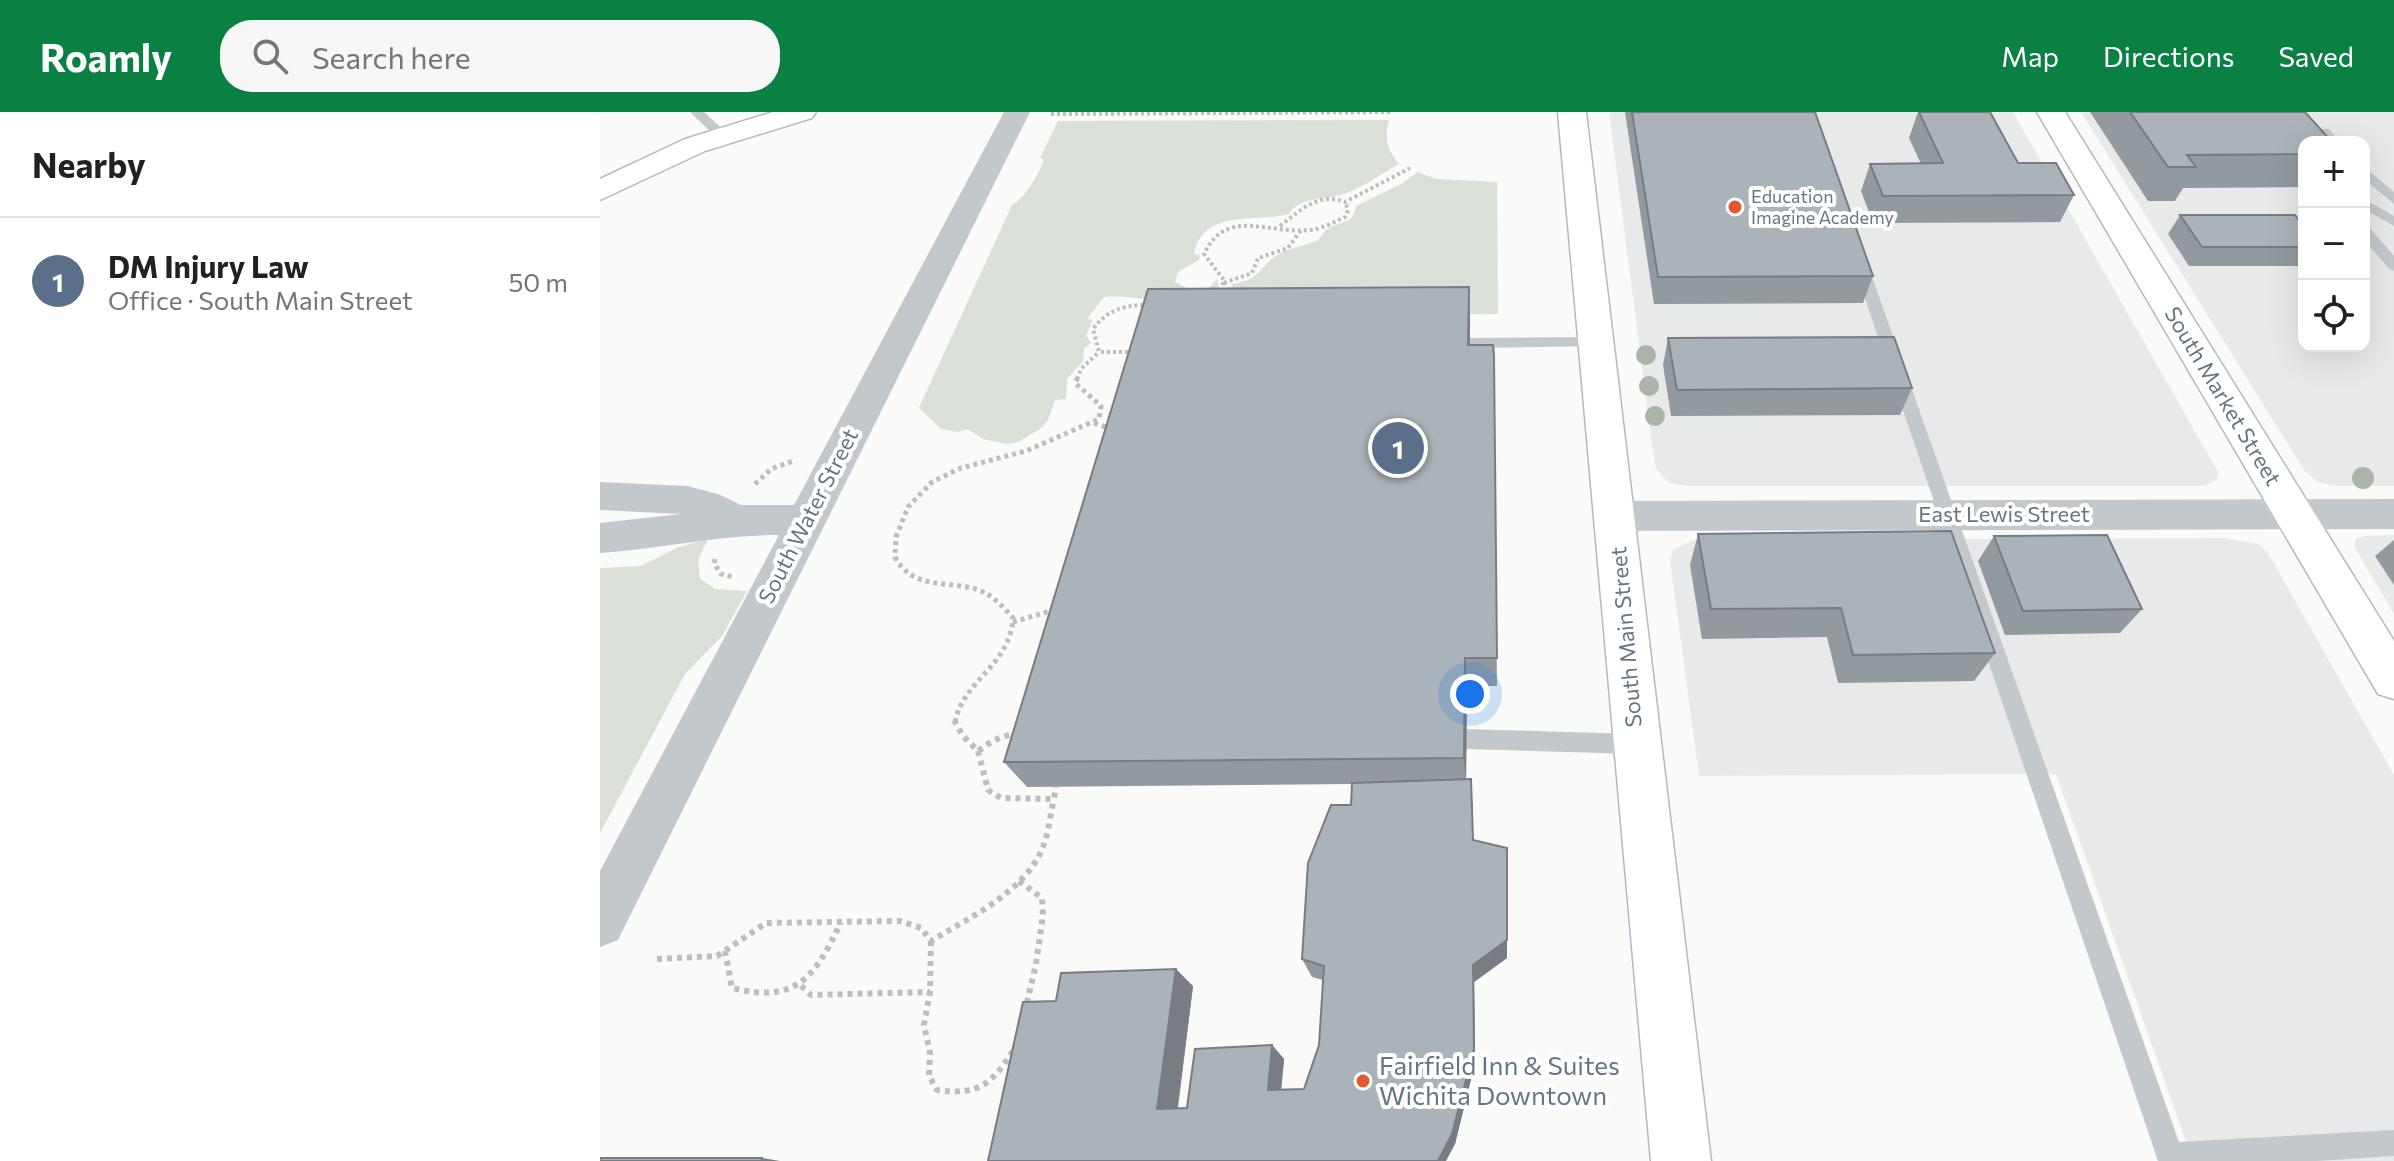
<!DOCTYPE html>
<meta charset="utf-8">
<style>
body{margin:0;font-family:Commissioner,sans-serif;background:#f6f6f6;color:#202124}
.controls{position:absolute;right:24px;top:24px;display:grid;overflow:hidden;border-radius:16px;box-shadow:0 8px 32px #0002}
.controls button{width:72px;height:72px;display:grid;place-items:center;padding:0;border:0;border-bottom:2px solid #e0e0e0;background:#fff;color:#202124;font:40px sans-serif}
.you{position:absolute;left:870px;top:582px;width:28px;height:28px;margin:-20px;border:6px solid #fff;border-radius:50%;background:#1a73e8;box-shadow:0 0 0 12px #1a73e833}
.badge{display:grid;place-items:center;width:52px;height:52px;border-radius:50%;background:#0b8043;color:#fff;font-size:26px;font-weight:700}
.pin{position:absolute;translate:-50% -50%;border:4px solid #fff;box-shadow:0 2px 8px #0006}
.list{margin:0;padding:0;list-style:none}
h2{display:flex;justify-content:space-between;align-items:center;height:104px;margin:0;padding:0 32px;font-size:34px}
h2 small{font-size:26px;font-weight:400;color:#757577}
.list li{display:grid;grid-template-columns:52px 1fr auto;gap:24px;align-items:center;box-sizing:border-box;height:128px;padding:0 32px;border-top:2px solid #e0e0e0}
.list b{display:block;font-size:30px;white-space:nowrap}
.list p{margin:0;font-size:26px;white-space:nowrap;color:#757577}
.list em{font-size:26px;font-style:normal;color:#757577}
.icon{flex:none;width:44px;height:44px;fill:none;stroke:currentColor;stroke-width:2;stroke-linecap:round;stroke-linejoin:round}
.map{position:relative;flex:none;width:1794px;height:1049px;overflow:hidden}
header{display:flex;align-items:center;gap:48px;box-sizing:border-box;height:112px;padding:0 40px;background:#0b8043;color:#fff}
header strong{font-size:38px}
nav{display:flex;gap:44px;margin-inline-start:auto;font-size:28px}
.search{width:560px;height:72px;background:#f6f6f6;display:flex;align-items:center;gap:20px;box-sizing:border-box;padding:0 28px;border-radius:32px;color:#757577;font-size:30px}
main{display:flex}
aside{flex:1;background:#fff}
.map>svg:first-child{display:block}
</style>
<header>
<strong>Roamly</strong>
<div class="search"><svg class="icon" aria-label="search" viewBox="0 0 24 24"><circle cx="10" cy="10" r="6"/><path d="M15 15l6 6"/></svg>Search here</div>
<nav><a>Map</a><a>Directions</a><a>Saved</a></nav>
</header>
<main>
<aside>
<h2>Nearby<small></small></h2>
<ul class="list">
<li><span class="badge" style="background:#5c6f8a">1</span><div><b>DM Injury Law</b><p>Office · South Main Street</p></div><em>50 m</em></li>
</ul>
</aside>
<div class="map">
<svg width="1794" height="1049" viewBox="0 0 1794 1049">
<rect width="100%" height="100%" fill="#fafaf8"/>
<path fill="#e8e9e9" fill-rule="evenodd" d="M1009,0H1413L1618,360L1617,367L1605,374H1087L1069,371L1056,356L1054,348Z
M1481,0H1794V374H1737L1717,370L1704,358ZM1704,30H1764V234H1704Z
M1794,423V502L1755,436V428L1764,424Z
M1624,426L1658,432L1668,441L1794,663V1049H1593L1456,662L1099,664L1070,449L1073,438L1094,428Z"/>
<path fill="#dadfd7" d="M789,8C784,26 787,38 799,52C781,62 761,77 741,83C725,88 700,84 689,102C656,111 603,96 594,142L600,143L599,148L578,160L575,170L590,178L608,177L617,167L619,175C584,203 542,181 504,185L487,207L493,208L486,223L491,231L484,236L483,249L467,267L466,287L455,288L448,308L440,317L418,330L407,332L383,327L368,317L358,320L341,317L319,296L412,93C425,87 439,61 444,48L440,46L458,9Z
M818,60L836,67L897,70L898,202L696,204L653,177L630,181L632,172C657,168 656,161 672,147C682,137 705,134 718,128C721,125 723,121 726,118C739,108 753,114 756,94L801,72Z
M108,427L98,448L100,467L115,477L147,479L122,524L85,562L0,721V456L41,454L79,435Z"/>
<g fill="none" stroke-linecap="round" stroke-linejoin="round">
<g stroke="#b3babf" stroke-width="3">
<path id="secondary" d="M173,0H216L212,6L105,39L0,88V67L85,27Z
M958,0H986L1111,1049H1051Z
M1437,0H1465L1794,529V587L1778,582Z"/>
</g>
<path stroke="#bbbfc2" stroke-width="4" stroke-dasharray="3 3" stroke-linecap="butt" d="M451,2L790,0
M680,114C701,98 718,80 745,90L810,56
M624,171L652,161L658,146L688,136L701,118
M621,179L624,168L604,142C627,94 669,123 710,118C722,117 734,110 745,105L748,98L745,90
M534,240H499L493,217C507,198 524,193 547,193
M477,267L481,257L499,240"/>
<path stroke="#bbbfc2" stroke-width="5" stroke-dasharray="4 4" stroke-linecap="butt" d="M494,311L512,317
M155,372L171,357L193,349
M115,447L114,451L121,462L133,465
M413,510L454,498
M355,610C364,567 410,554 413,506C403,495 394,484 379,478C349,468 313,479 295,445L296,425L308,395L332,370L361,356L426,339L499,307L501,294L475,271L478,265"/>
<path stroke="#bbbfc2" stroke-width="6" stroke-dasharray="5 5" stroke-linecap="butt" d="M354,608L363,624L378,639L394,628L418,620
M378,639L388,678L401,686L454,687L456,675
M419,769L442,786L443,803L436,852L426,895
M331,829L330,880L324,913L330,941L329,964L337,978C381,984 392,971 415,936
M125,839L132,876C197,892 215,865 241,810
M57,847L117,844L166,811L300,809L321,816L331,829C370,805 425,780 443,735C449,720 450,703 454,687
M201,874L211,883L330,880"/>
<path fill="#c3c8cc" fill-rule="evenodd" d="M90,0H104L130,24L118,27Z
M1719,17H1729L1740,30H1726L1717,20Z
M1764,55L1794,80V92L1764,67Z
M1764,87L1794,104V114L1764,97Z
M1764,114L1769,115L1794,144V159L1789,157L1764,127Z
M1260,146L1267,151L1579,1030L1794,1018V1044L1717,1049H1558L1253,151Z
M996,225L1004,230L1002,234L870,236L862,231L870,226Z
M866,617L1036,622L1044,625L1047,632L1044,639L1036,642L866,637L858,634L855,627L858,620Z"/>
<path fill="#c3c8cc" fill-rule="evenodd" d="M404,0H430L18,828L0,835V759L179,423C118,423 60,437 0,441V411L81,402L0,398V370L87,374L118,382L141,393H194Z
M1794,387V417L1014,419L1000,414L995,404L1000,394L1014,389Z"/>
<use href="#secondary" fill="#fff" fill-rule="evenodd"/>
</g>
<g fill="#aab4a7">
<circle cx="1046" cy="243" r="10"/>
<circle cx="1049" cy="274" r="10"/>
<circle cx="1055" cy="304" r="10"/>
<circle cx="1763" cy="366" r="11"/>
</g>
<path fill="#929a9f" d="M1025,0H1215L1273,164L1263,191L1054,192Z
M1318,0H1390L1418,51L1474,83L1460,110L1273,111L1261,79L1270,52H1321L1309,26Z
M1490,0H1705L1704,75L1583,76L1575,89H1548Z
M1580,103L1704,115V154H1589L1568,122Z
M870,209V233L894,243L897,574H867L866,667L873,692V728L907,846L874,870L875,951L855,1032L388,1049L456,889L593,874L578,996H587L672,933L684,947L681,978L704,977L719,933L723,868L712,865L702,847L751,693L752,672L427,675L404,650Z
M1068,226L1312,276L1300,303L1071,304L1063,253Z
M1098,422L1395,541L1374,569L1238,571L1227,525L1102,527L1090,453Z
M1394,424L1542,497L1520,521L1405,523L1378,449Z
M1794,428V473L1775,444Z"/>
<path fill="#777d82" d="M869,175L870,209L869,267L868,233Z
M865,546L867,574L866,671L864,646Z
M907,828V846L874,870L875,951L855,1032L846,1049H838L873,853Z
M576,857L593,874L576,1007L557,997Z
M672,933L684,947L680,990L668,978Z
M162,1046L180,1049H161Z"/>
<path fill="#aab3b9" stroke="#777d82" stroke-width="2" d="M1032,0H1215L1273,164L1058,165Z
M1319,0H1390L1418,51H1456L1474,83L1283,84L1270,52L1343,51Z
M1530,0H1705L1732,30H1704V42L1587,43L1596,55H1568Z
M1580,103H1695L1704,115V135H1602Z
M869,175L868,233H893L894,243L897,546H865L864,646L404,650L548,177Z
M1294,225L1312,276L1077,278L1068,226Z
M1351,419L1395,541L1253,543L1241,496L1111,497L1098,422Z
M1507,423L1542,497L1423,499L1394,424Z
M871,667L873,728L907,736V828L873,853L874,937L852,1022L838,1049H388L423,890L456,889L461,861L576,857L557,997L587,996L595,937L672,933L668,978L704,977L719,933L724,854L702,847L708,751L731,693H751L752,671Z
M0,1046H162L161,1049H0Z"/>
<g fill="#e4572e" stroke="#fff" stroke-width="3">
<circle cx="1135" cy="95" r="8"/>
<circle cx="763" cy="969" r="8"/>
</g>
<g text-anchor="middle" stroke-width="8" stroke-linejoin="round" paint-order="stroke">
<g font-size="18" fill="#657683" stroke="#fff" text-anchor="start">
<text x="1151" y="91">Education<tspan x="1151" dy="21">Imagine Academy</tspan></text>
</g>
<g font-size="22" fill="#657683" stroke="#fff">
<text transform="translate(1623 284) rotate(59)" y="8">South Market Street</text>
<text x="1404" y="410">East Lewis Street</text>
<text transform="translate(208 404) rotate(-63)" y="8">South Water Street</text>
<text transform="translate(1026 525) rotate(-95)" y="8">South Main Street</text>
</g>
<g font-size="26" fill="#657683" stroke="#fff" text-anchor="start">
<text x="779" y="963">Fairfield Inn &amp; Suites<tspan x="779" dy="30">Wichita Downtown</tspan></text>
</g>
</g>
</svg>
<div class="controls">
<button>+</button>
<button>−</button>
<button><svg class="icon" aria-label="locate" viewBox="0 0 24 24"><circle cx="12" cy="12" r="6"/><path d="M12 2v4M12 18v4M2 12h4M18 12h4"/></svg></button>
</div>
<div class="you"></div>
<div class="pin badge" style="left:798px;top:336px;background:#5c6f8a">1</div>
</div>
</main>
